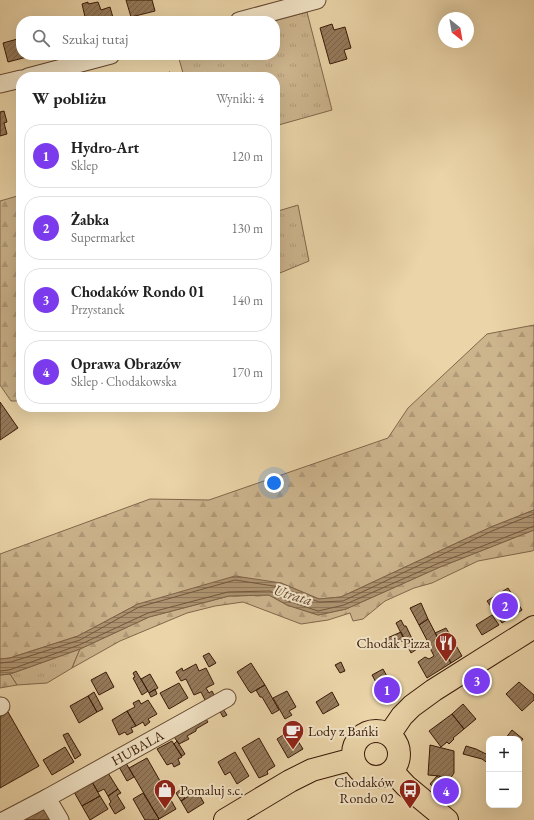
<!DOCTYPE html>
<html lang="pl">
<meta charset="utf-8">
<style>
body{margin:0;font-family:"EB Garamond",serif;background:#f2f2f2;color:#222}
.controls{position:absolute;right:12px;bottom:12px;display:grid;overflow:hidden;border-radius:8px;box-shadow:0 4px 16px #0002}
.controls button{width:36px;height:36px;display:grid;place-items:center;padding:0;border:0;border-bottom:1px solid #e0e0e0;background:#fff;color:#222;font:20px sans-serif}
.compass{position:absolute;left:438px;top:12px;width:36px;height:36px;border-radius:50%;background:#fff;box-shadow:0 4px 16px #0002;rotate:149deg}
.you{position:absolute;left:274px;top:483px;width:14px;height:14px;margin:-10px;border:3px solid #fff;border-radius:50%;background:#1a73e8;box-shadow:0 0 0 6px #1a73e833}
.badge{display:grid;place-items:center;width:26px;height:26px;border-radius:50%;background:#7c3aed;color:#fff;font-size:13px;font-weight:700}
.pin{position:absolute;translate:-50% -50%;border:2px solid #fff;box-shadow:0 1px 4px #0006}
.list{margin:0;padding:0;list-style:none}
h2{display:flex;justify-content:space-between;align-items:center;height:52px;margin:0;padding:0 16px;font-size:17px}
h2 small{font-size:13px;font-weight:400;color:#767676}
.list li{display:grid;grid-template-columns:26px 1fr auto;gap:12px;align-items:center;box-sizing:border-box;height:64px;margin:0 8px 8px;padding:0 8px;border:1px solid #e0e0e0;border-radius:16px}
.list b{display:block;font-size:15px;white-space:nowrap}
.list p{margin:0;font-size:13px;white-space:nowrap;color:#767676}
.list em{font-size:13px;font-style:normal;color:#767676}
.icon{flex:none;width:22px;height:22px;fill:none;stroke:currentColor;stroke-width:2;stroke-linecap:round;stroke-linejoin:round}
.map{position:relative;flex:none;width:534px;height:820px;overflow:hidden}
.search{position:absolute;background:#fff;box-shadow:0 4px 16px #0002;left:16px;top:16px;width:264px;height:44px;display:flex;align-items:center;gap:10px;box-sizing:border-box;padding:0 14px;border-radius:16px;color:#767676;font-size:15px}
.panel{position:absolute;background:#fff;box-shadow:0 4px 16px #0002;left:16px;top:72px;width:264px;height:340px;border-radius:16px}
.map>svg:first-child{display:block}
</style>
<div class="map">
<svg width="534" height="820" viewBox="0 0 534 820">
<defs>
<pattern id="grass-tufts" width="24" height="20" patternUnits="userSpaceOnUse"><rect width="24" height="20" fill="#ccb48d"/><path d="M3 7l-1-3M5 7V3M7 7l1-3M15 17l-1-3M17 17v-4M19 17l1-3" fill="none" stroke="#b09a78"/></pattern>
<pattern id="forest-firs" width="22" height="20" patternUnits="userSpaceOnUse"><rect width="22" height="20" fill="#ccb48d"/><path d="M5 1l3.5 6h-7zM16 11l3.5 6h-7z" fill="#b09a78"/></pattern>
<pattern id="water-rules" width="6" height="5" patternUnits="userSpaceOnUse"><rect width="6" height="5" fill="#ae9471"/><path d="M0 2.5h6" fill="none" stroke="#8f785b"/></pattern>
<pattern id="building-hatch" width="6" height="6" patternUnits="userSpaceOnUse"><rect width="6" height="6" fill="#957a5b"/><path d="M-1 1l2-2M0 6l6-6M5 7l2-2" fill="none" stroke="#7b6349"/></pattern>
</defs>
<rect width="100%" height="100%" fill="#ead4a8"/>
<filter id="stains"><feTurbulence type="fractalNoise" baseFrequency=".005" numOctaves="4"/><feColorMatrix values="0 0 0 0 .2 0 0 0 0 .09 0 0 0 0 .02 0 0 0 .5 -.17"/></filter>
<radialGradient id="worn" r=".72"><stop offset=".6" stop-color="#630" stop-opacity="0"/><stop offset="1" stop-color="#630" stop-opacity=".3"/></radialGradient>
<path fill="url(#grass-tufts)" stroke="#82664a" d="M307,12L332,110L275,126V77H184L178,55H275V21H274Z
M298,205L309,261L275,275V212Z
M80,649L72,668L47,683L17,685L10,674Z"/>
<path fill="url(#forest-firs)" stroke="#82664a" d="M21,195V401H11L0,385V201Z
M534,325V510L491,527L341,597L319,599L281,583L138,604L78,636L10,658L0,659V554L150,499L209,500L388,438L408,408L487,334Z
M534,530V550L532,551L478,561L432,583L414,588L385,601L363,619L353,621L350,613L328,620L301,624L243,602L215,606L187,613L120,641L72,668L80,649L149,617L229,596L269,595L287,605L318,615L346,609L440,567Z
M10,674L17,685L0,688V675Z"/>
<path fill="url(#water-rules)" stroke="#7f6347" d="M534,510V530L440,567L346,609L318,615L287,605L269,595L229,596L149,617L80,649L10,674L0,675V659L10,658L78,636L138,604L235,576L281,583L319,599L341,597L491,527Z"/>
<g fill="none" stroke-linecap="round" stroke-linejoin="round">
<path stroke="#74563c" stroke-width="1" d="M0,663L11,662L80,640L139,607L235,580L280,587L319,602L343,601L492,531L534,514
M0,671L9,670L79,645L148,613L228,592L270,591L288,601L318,611L344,605L439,563L534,526"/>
</g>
<path fill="url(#building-hatch)" stroke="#391907" d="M126,0H152L155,11L131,17Z
M88,2V4L98,2L101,10L110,7L114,21H86L82,4Z
M332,24L334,30L345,27L351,48L344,50L347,59L330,64L320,28Z
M21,38V55H27V57L8,62L3,43Z
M170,72L171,77H159V76Z
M4,111L7,122L4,123L7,134L0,136V112Z
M0,402L18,428L0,440Z
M508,588L522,610L502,623L487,601Z
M421,603L428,619L419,625L410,608Z
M492,615L499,625L482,635L476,625Z
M428,619L451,663L427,678L418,662L425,657L429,659L434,656L429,646H430L419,625Z
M401,620L404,626H406L417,649L411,653L396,623Z
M446,628L462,656L451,663L435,633Z
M401,632L405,640L389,647L385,639Z
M209,653L216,663L209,667L203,656Z
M341,662L345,671L340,673L335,665Z
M251,663L265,685L251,693L249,691L237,672Z
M196,664L199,671L206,668L214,684L206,688L209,693L212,691L215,697L206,702L201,692L194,695L186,679L181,681L176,672L182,668L183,671Z
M383,669L395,691L384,697L372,675Z
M136,671L148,691L142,695L133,678L135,677L133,673Z
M106,672L114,687L99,695L91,680Z
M150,674L158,688L149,693L141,679Z
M519,682L534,695V700L522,711L506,694Z
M179,683L188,698L169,709L160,693Z
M265,685L279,710L272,714L262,697H260L256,690Z
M155,689L157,694L151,697L149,693Z
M287,691L296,707L289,711L292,715L285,719L273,698Z
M94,692L103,709L97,712L88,696Z
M332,692L339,705L323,714L316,702Z
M88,696L97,712L79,723L70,706Z
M139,700L141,704L148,700L157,714L148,719L150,722L145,726L143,722L136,726L127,711L135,707L133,703Z
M463,704L476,719L464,729L452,714Z
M221,706L227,715L223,717L218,708Z
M127,711L136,726L131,728L133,732L127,735L125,732L119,735L112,720Z
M8,712L39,766L0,788V717Z
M452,714L464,729L453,738L454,739L449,744L447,742L441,747L429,731Z
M204,716L208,722L196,729V731L187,736L189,739L179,744L172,734Z
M291,730L303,749L288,758L277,739Z
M512,730L523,739L519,744V739H505Z
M68,733L81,755L75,759L63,735Z
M259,738L275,766L267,771L268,774L259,778L242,748Z
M172,741L182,757L178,759L180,764L174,767L172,763L167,765L157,749Z
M177,741L185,754L182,756L174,744Z
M430,745L454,751V773L448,782L440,776L428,775Z
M466,746L476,749L488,755L489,764L482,759L463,754Z
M65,747L74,762L52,775L43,760Z
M235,752L249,776L237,784L230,772L225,775L218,762Z
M147,758L176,809L159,819L129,768Z
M126,763L134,777L127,781L119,767Z
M108,773L118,789L108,796L104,789L98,792L92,782Z
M437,776L460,794L453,803L430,784Z
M440,776L452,785L450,787L439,777Z
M92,782L100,796L82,806L74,792Z
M118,789L121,793L117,795L125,808L115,814L109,804L111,802L108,796Z
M180,790L185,798L181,801L176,793Z
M197,791L204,803L188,813L181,801Z
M143,793L159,819L158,820H145L133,799Z
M100,796L108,809L90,820L82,806Z
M43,806L51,820H23L22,818Z"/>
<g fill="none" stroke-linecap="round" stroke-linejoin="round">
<g stroke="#65482f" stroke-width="19">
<g id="minor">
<path d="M239,21L317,0"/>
<path d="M28,77L111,55"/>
<path d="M0,84L21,79"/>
<path d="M0,707L1,706"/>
<path d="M5,820L47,798"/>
<path id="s1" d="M60,820L47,798L227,698"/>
</g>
</g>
<g stroke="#391907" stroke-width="24">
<path id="major" d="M353 754a23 23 0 1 1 46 0a23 23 0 1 1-46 0Z
M389,735L402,716L412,706L434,690L534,627
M392,771L406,786L447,820
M225,820L290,781L312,770L353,759"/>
</g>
<use href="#minor" stroke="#f1e3c6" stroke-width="17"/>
<use href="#major" stroke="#ead4a8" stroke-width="22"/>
</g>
<defs>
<g id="restaurant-pin" transform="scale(1.15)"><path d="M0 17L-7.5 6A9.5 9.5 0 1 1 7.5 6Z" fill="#8f2418" stroke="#f1e3c6"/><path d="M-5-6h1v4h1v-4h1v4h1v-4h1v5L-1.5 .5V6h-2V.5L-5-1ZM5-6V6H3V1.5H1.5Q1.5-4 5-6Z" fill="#fff"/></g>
<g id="cafe-pin" transform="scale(1.15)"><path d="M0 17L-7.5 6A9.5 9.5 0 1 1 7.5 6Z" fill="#8f2418" stroke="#f1e3c6"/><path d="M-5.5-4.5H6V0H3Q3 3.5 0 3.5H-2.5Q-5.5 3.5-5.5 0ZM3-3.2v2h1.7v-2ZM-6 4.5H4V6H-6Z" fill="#fff"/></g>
<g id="shop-pin" transform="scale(1.15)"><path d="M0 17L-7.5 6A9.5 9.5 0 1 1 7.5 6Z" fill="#8f2418" stroke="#f1e3c6"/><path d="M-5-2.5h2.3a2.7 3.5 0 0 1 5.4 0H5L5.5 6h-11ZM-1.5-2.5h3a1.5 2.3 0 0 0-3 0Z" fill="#fff"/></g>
<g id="bus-pin" transform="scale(1.15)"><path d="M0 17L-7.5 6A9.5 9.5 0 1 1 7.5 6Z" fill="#8f2418" stroke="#f1e3c6"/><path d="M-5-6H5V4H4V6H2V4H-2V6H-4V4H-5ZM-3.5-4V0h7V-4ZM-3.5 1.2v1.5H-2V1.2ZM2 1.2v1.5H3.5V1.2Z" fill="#fff"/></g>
</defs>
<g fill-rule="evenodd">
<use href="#restaurant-pin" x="446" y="643"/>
<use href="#cafe-pin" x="293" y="731"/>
<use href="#shop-pin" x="165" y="790"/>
<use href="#bus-pin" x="410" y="790"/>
</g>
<g text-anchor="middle" stroke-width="4" stroke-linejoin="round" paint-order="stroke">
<g font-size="14" fill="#391907" stroke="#f1e3c6" text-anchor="end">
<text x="430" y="648">Chodak Pizza</text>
<text x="308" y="736" text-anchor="start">Lody z Bańki</text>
<text x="394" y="787">Chodaków<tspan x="394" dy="16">Rondo 02</tspan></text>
<text x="180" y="795" text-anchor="start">Pomaluj s.c.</text>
</g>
<g font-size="14" fill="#391907" stroke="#f1e3c6">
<text dy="5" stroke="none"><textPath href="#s1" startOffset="129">HUBALA</textPath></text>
</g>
<g font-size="15" font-style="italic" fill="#62442c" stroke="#f1e3c6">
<text transform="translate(293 595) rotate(17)" y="5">Utrata</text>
</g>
</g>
<rect width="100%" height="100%" filter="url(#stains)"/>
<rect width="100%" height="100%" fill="url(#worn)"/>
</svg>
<div class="controls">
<button>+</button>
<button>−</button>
</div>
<svg class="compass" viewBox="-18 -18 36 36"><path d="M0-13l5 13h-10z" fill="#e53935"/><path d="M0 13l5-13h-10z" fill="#767676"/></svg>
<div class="you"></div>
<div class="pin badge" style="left:387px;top:690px">1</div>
<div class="pin badge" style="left:505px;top:606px">2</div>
<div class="pin badge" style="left:477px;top:681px">3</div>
<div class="pin badge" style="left:446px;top:791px">4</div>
<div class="search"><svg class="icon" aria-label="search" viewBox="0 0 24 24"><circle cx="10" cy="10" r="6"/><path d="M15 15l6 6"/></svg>Szukaj tutaj</div>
<section class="panel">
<h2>W pobliżu<small>Wyniki: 4</small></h2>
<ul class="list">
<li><span class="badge">1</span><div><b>Hydro-Art</b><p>Sklep</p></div><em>120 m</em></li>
<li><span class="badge">2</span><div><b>Żabka</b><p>Supermarket</p></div><em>130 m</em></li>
<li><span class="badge">3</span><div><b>Chodaków Rondo 01</b><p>Przystanek</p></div><em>140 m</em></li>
<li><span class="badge">4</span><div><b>Oprawa Obrazów</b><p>Sklep · Chodakowska</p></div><em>170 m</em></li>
</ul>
</section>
</div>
